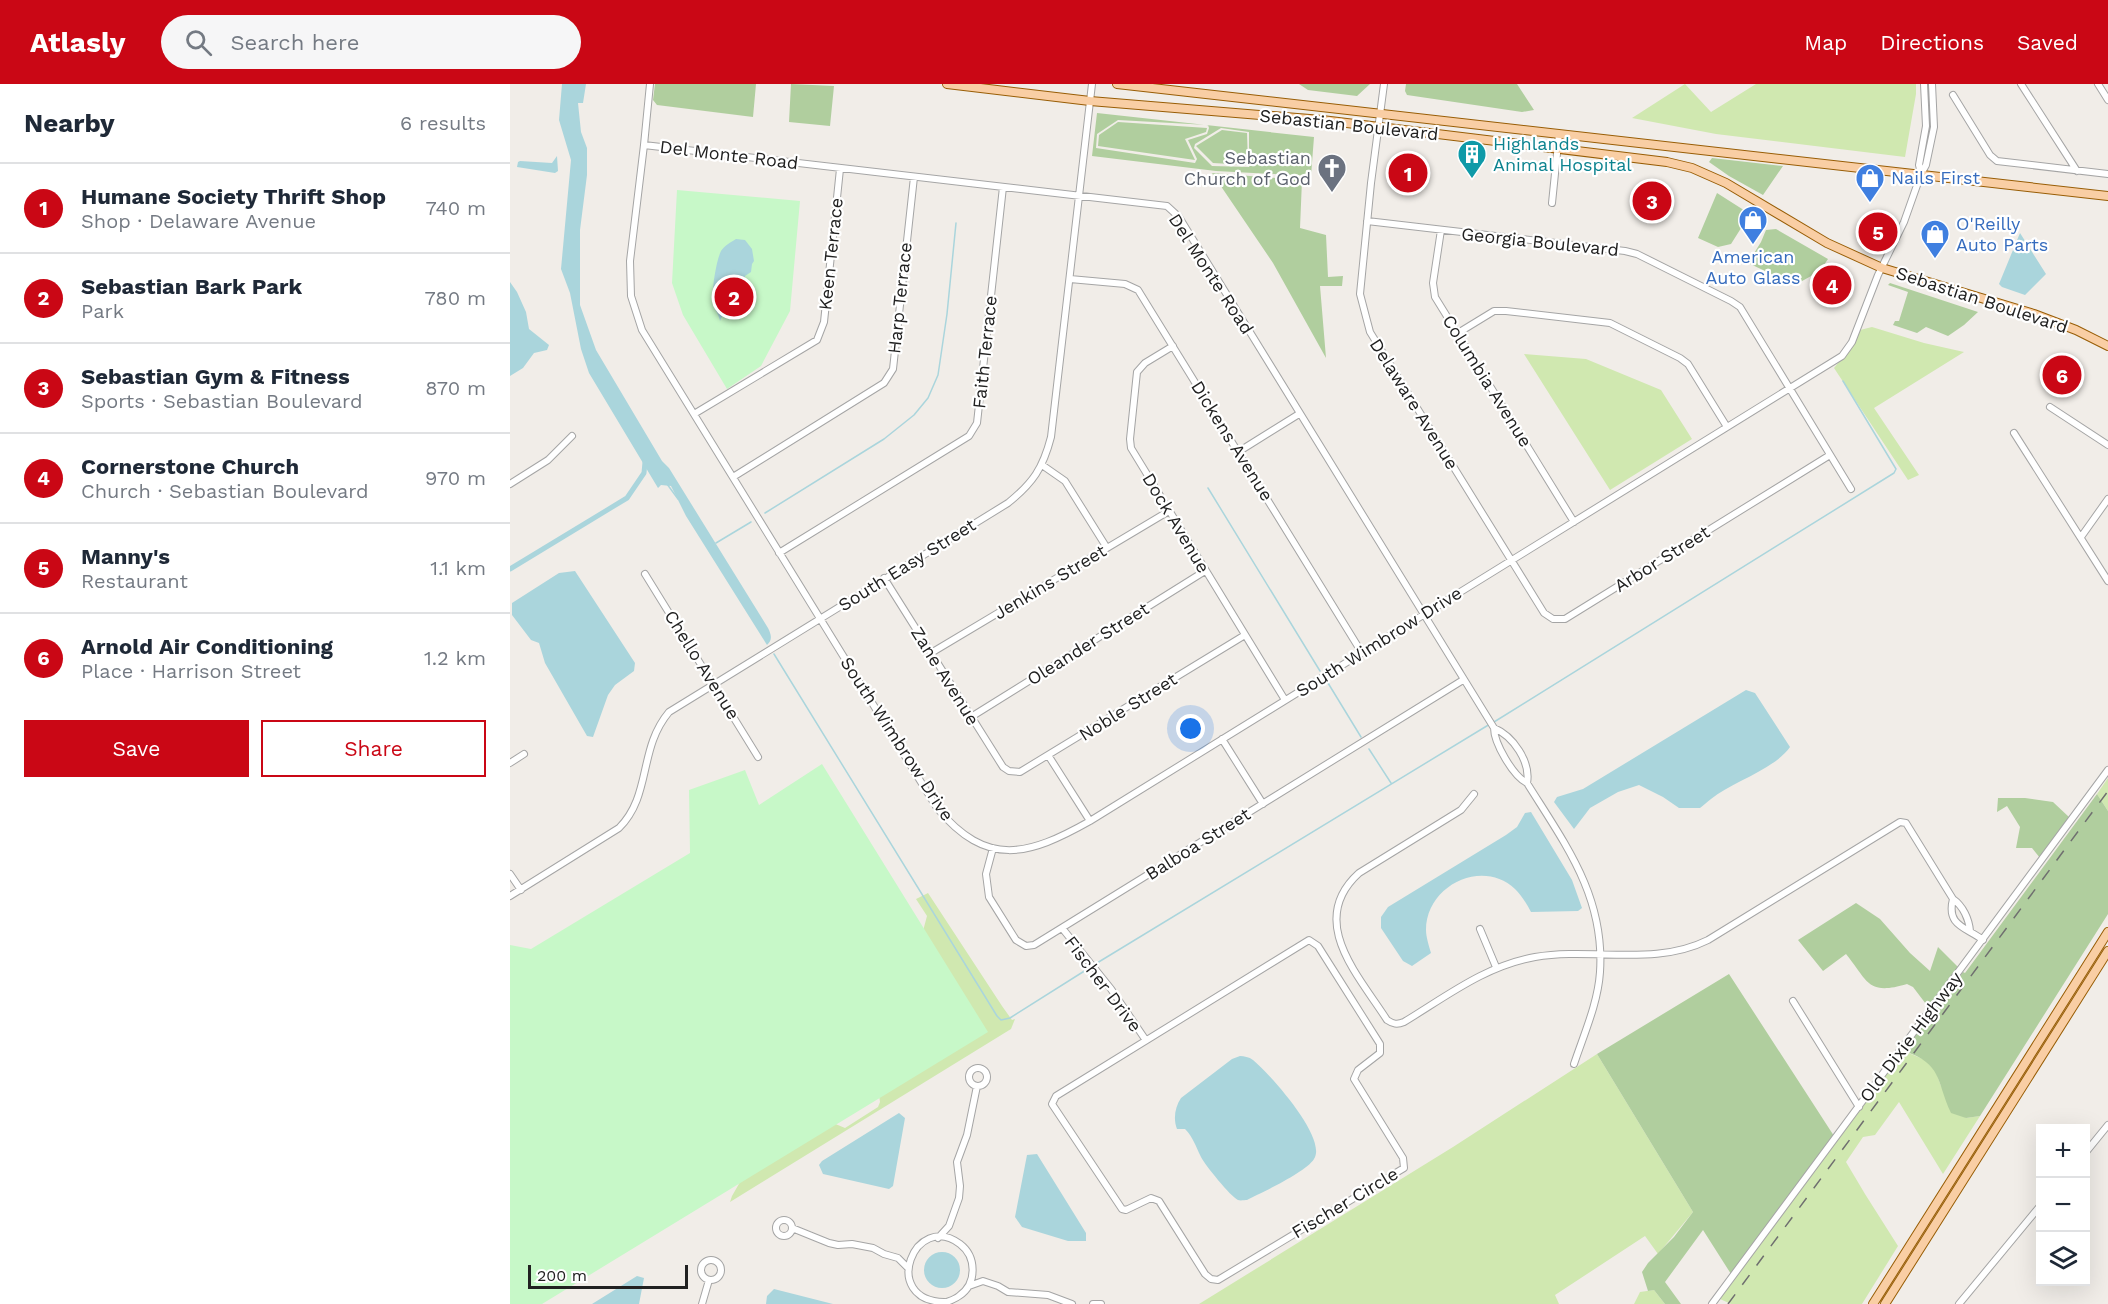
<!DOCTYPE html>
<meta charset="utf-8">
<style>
body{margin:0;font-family:"Work Sans",sans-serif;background:#f6f6f7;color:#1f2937}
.controls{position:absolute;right:18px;bottom:18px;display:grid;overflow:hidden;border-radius:0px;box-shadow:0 6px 24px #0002}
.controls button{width:54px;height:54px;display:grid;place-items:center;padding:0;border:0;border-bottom:2px solid #e0e1e3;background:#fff;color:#1f2937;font:30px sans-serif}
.scale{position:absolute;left:18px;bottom:15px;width:160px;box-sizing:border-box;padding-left:6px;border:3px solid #212121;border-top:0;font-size:16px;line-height:21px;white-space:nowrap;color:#212121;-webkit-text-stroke:4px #fff;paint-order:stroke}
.you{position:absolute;left:681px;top:645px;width:21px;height:21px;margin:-15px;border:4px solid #fff;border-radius:50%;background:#1a73e8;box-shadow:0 0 0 9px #1a73e833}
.badge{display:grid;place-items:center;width:39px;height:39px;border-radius:50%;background:#ca0715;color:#fff;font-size:20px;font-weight:700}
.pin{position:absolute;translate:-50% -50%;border:3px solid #fff;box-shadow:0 2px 6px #0006}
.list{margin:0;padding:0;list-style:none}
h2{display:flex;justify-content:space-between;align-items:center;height:78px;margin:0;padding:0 24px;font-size:26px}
h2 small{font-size:20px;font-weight:400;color:#747a83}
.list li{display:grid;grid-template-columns:39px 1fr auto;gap:18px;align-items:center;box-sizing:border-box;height:90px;padding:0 24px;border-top:2px solid #e0e1e3}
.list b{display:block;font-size:22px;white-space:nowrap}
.list p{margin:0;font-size:20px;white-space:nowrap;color:#747a83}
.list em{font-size:20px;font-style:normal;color:#747a83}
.actions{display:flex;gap:12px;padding:18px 24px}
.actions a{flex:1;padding:14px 0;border:2px solid #ca0715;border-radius:0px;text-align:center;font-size:21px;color:#ca0715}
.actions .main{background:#ca0715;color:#fff}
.icon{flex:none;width:33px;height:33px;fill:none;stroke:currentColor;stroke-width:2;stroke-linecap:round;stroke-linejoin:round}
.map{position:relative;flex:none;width:1598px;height:1220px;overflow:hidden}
header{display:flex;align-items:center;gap:36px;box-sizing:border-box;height:84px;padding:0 30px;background:#ca0715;color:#fff}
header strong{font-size:28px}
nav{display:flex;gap:33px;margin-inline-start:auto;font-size:21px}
.search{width:420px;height:54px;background:#f6f6f7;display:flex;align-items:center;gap:15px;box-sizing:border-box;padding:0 21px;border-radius:33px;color:#747a83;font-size:22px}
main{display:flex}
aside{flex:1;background:#fff}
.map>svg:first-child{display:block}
</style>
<header>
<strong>Atlasly</strong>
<div class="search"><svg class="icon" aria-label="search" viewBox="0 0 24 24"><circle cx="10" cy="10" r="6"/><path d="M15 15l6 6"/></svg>Search here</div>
<nav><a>Map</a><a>Directions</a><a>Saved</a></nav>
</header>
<main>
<aside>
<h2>Nearby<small>6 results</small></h2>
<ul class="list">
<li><span class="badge">1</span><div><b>Humane Society Thrift Shop</b><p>Shop · Delaware Avenue</p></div><em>740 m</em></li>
<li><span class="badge">2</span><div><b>Sebastian Bark Park</b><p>Park</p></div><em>780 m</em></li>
<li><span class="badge">3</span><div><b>Sebastian Gym &amp; Fitness</b><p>Sports · Sebastian Boulevard</p></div><em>870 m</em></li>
<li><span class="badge">4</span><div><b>Cornerstone Church</b><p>Church · Sebastian Boulevard</p></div><em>970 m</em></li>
<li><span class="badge">5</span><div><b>Manny's</b><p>Restaurant</p></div><em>1.1 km</em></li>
<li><span class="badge">6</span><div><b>Arnold Air Conditioning</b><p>Place · Harrison Street</p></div><em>1.2 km</em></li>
</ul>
<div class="actions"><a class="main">Save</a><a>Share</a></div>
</aside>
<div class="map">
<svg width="1598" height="1220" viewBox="0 0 1598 1220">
<rect width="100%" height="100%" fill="#f1ede8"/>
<path fill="#d0e8b0" d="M1175,0L1201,28L1246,0H1406V10L1395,73L1206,50L1122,34Z
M1362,243L1414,259L1454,268L1364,324L1409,391L1398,396L1324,284L1344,259L1350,246Z
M1014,270L1076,275L1151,306L1182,355L1100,406Z
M1598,694V727L1587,710Z
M418,809L492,922L502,936L505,935L501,945L220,1118L222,1112L230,1098L316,1036L335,1044L368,1023L370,1018L369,1011L417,832L406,815Z
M1394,967L1415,976L1425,986L1431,1002L1456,1034L1470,1032L1433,1090L1389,1018L1365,1051L1353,1053L1336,1078L1355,1110L1388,1162L1352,1220H1221L1210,1215Z
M1087,970L1183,1128L1148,1170L1135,1152L1045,1211L1049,1220H689L943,1063Z
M1144,1206L1155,1220H1124L1130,1208Z"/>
<path fill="#b0ce9e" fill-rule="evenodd" d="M145,0H246L243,33L147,21L143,16Z
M281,0L324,2L320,42L279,38Z
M789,0H860L847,12L798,6Z
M896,0H1007L1024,26L1012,28L897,11L895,7Z
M587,29L804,53L801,92L706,87L582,72ZM608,36L698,41L699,44L697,50L678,56L687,75L685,79L586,64L587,50ZM711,44L739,48V83L702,82L684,64L685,60Z
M608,38L697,44L696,48L675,55L685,76L588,62L589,51Z
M712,46L737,49L738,81L703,79L686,62Z
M1202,74L1273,82L1253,111L1219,92L1199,78Z
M702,89L792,96L790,144L816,151L818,193L833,192L832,202H810L816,274L763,179Z
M1207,109L1240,130L1221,160L1208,163L1188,154Z
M1266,145L1318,175L1310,187L1285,201L1238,179L1251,158L1256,146Z
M1380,199L1468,228L1454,241L1438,252L1416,243L1407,249L1383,241L1385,237H1389L1398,208L1378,201Z
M1587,710L1598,727V830L1470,1032L1456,1034L1441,1029C1426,997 1433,980 1394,967L1453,888L1455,889Z
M1488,714H1515L1543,718L1560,734L1530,774L1522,764H1506L1510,743L1497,722L1487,728Z
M1346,819L1370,835L1400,869L1420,887L1428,863L1449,884L1419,924L1403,903L1397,900C1357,912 1358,897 1336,870L1313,887L1288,856Z
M1219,890L1324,1052L1221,1190L1193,1146L1155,1198L1171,1220H1155L1144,1206L1138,1207L1132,1188L1138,1179L1164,1153L1183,1128L1087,970Z"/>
<path fill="#c7f8c8" d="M167,106L290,117L280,227L251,282L217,305L173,231L162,199Z
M312,680L478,948L32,1220H0V861L21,865L180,769L179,706L235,686L249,721Z"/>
<path fill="#aad5dc" d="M52,0H76L73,19H68L71,48L77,64V91L70,146V221L86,266L152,377L159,384L258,544C261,550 263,556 257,561L176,432L161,402L151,401L148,404L79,289L71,265L60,209L51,185L61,76L49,36Z
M47,72L48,87L45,89L7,83L8,78L10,77L42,79Z
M1510,149L1536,190L1515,211L1492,203L1489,200Z
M226,155L235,156L242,165L244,177L242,180L241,188L235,192V196L221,216L222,219L214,228L210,237C209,231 205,226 203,220C201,209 206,177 211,167C214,162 221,158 226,155Z
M0,198L7,208L16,228L19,245L39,261L37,266L24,269L13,284L0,292Z
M65,487L125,579L124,587L105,601L98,611L83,653L77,652L35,579L29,559L21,556L2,531V519L49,489Z
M1236,606L1245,609L1280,663C1265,685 1222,698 1201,715C1197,718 1194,721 1190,724H1169L1153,713L1129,701L1108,708L1080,724L1064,745L1044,718L1047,713L1073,705Z
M1021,728L1062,796L1072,824L1068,827L1021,828C1017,820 1011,811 1005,805C973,774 916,801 916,846C916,853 919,862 921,869L902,882L893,877L871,844V833L878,823L996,751L1007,743L1015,729Z
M730,972C734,972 739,973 743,976C759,989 818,1054 804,1075C796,1088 753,1108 737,1116C735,1116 730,1117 728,1116C721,1113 695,1081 691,1073C686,1063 683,1053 675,1045H667C663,1035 665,1023 671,1014L722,975Z
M389,1029L395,1034L383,1102L379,1105L313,1090L309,1081L312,1077Z
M527,1070L576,1149V1157H558L512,1143L505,1133L517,1071Z
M414 1186a18 18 0 1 1 36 0a18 18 0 1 1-36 0Z
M127,1192L134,1194L129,1220H82Z
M264,1205L323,1220H256L257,1212Z"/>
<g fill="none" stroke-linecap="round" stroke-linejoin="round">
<path stroke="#aad5dc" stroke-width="1.5" d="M157,400L168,415
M698,404L810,587
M255,429L374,355L404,331L418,314L428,291L437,230L446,139
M206,459L241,438
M264,570L487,932L491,936L500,934L576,886
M818,599L851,653
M984,638L1384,389L1386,385L1333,297
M859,665L881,699
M587,879L980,640"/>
<path stroke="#aad5dc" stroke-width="5" d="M0,485L117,414L134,389L135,378"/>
<g stroke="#a5a5a5" stroke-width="8">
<path id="minor" d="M140,0L134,61L120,177L121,212L132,246L427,724C477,784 518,772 580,737L1332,272L1342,258L1368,191L1394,138L1411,90L1416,81L1424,43L1422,0
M874,0L861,99L850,210L860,248L1034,529L1043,535H1055L1320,371
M1511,0L1567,87
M1588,0L1598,16
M1443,11L1480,71L1487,77L1598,90
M134,61L657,122L669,133L984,644
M1411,89L1409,81L1416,42L1414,0
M1042,119L1049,50
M857,137L1115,167L1127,170L1221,217L1230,223L1341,405
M931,146L923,199L925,213L1064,438
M560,195L615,200L628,206L852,569
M948,249L984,227H996L1100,239L1170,274L1178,280L1217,343
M663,262L635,279L627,288L620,355L621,364L775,616
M1540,323L1598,361
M184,330L307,256L314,238L330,85
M1504,349L1598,497
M728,368L789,330
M532,381L555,397L597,464
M223,393L374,299L383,285L404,93
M0,400L38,376L62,352
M1571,453L1598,415
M269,469L459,352L467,339L493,103
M135,490L248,673
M374,494L493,683L499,687L510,688L735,551
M421,569L659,427
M461,633L695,487
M984,644C984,659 1003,692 1017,699C1055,760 1095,812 1090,888C1088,919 1074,950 1064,980
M984,644C1003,652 1021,678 1017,699
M712,655L753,720
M538,671L580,737
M0,679L14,670
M964,710L951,726L849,789C796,837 849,892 877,936C883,940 887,941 894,938C937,912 975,882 1025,873C1083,863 1144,883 1198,856L1390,738L1396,739L1443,815C1453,822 1459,835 1460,847
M483,764L476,790L479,813L506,856L516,862L524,861L953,596
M0,790L11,806
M0,812L109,744C142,711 128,665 159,628L498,419C523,399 533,384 541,353L582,0
M1443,815C1436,842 1456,843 1473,856
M552,844L601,905L635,955
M970,845L986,883
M799,856L808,862L870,960V969L848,986L844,995L893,1074L894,1084L708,1196L701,1195L695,1190L649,1117L641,1114L616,1126L612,1125L542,1020L546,1012Z
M1283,917L1349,1023
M459 993a9 9 0 1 1 18 0a9 9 0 1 1-18 0Z
M1576,1068L1598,1041
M266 1144a8 8 0 1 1 16 0a8 8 0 1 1-16 0Z
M282,1144L319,1159L328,1161L342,1160L363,1164L374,1170L388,1174L398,1184
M428,1154L439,1142L449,1114L450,1102L447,1078L457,1051L467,1002
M191 1186a10 10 0 1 1 20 0a10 10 0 1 1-20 0Z
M459,1202L473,1197L488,1202L498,1208L538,1211L562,1220
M192,1220L199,1196
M432,1220C438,1217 444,1216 449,1212C467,1200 467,1173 450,1160C405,1126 369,1216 434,1218
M583,1220H591
M1202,1220L1598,686
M1449,1220L1530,1122"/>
</g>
<g stroke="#985d05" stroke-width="10">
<path id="major" d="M437,0L580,17L812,36L1157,78L1182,84L1216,99L1317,159L1372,184L1524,230L1566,246L1598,262
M607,0L1598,112
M1363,1220L1598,848
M1375,1220L1598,867"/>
</g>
<use href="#minor" stroke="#fff" stroke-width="6"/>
<use href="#major" stroke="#f9cea4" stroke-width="8"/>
<path stroke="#6f6f6f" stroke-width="1.5" stroke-dasharray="12 12" stroke-linecap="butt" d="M1218,1220L1598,707"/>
</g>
<defs>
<g id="building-pin" transform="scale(1.5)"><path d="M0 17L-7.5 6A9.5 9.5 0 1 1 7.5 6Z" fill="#0f9aa8" stroke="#fff"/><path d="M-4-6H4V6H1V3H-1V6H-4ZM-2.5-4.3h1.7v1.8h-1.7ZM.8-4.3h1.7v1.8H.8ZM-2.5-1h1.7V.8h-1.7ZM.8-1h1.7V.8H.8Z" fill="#fff"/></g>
<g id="church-pin" transform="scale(1.5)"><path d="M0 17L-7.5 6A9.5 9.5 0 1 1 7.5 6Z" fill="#6b7280" stroke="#fff"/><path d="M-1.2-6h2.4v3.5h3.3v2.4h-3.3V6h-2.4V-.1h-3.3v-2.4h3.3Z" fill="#fff"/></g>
<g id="shop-pin" transform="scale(1.5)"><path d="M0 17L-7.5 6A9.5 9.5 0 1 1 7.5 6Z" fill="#3f7fe0" stroke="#fff"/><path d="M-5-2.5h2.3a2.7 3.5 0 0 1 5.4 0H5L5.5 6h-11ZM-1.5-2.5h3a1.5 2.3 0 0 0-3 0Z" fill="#fff"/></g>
</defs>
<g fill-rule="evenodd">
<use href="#building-pin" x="962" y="70"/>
<use href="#church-pin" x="822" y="84"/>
<use href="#shop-pin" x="1360" y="94"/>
<use href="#shop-pin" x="1243" y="136"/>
<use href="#shop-pin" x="1425" y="150"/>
</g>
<g text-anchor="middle" stroke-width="4.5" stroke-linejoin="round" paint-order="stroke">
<g font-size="18" fill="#212121" stroke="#fff">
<text transform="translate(839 41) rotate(6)" y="6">Sebastian Boulevard</text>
<text transform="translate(219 71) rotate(7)" y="6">Del Monte Road</text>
<text transform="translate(1030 158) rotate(6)" y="6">Georgia Boulevard</text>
<text transform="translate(321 170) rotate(-84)" y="6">Keen Terrace</text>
<text transform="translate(701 190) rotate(57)" y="6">Del Monte Road</text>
<text transform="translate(390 214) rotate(-84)" y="6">Harp Terrace</text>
<text transform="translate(1472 216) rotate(18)" y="6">Sebastian Boulevard</text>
<text transform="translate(475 268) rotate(-84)" y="6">Faith Terrace</text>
<text transform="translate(977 297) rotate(58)" y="6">Columbia Avenue</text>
<text transform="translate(904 320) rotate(58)" y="6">Delaware Avenue</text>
<text transform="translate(722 357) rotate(58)" y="6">Dickens Avenue</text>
<text transform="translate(666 439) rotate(59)" y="6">Dock Avenue</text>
<text transform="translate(1152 475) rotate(-32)" y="6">Arbor Street</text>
<text transform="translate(397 481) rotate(-32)" y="6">South Easy Street</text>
<text transform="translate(540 498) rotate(-31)" y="6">Jenkins Street</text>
<text transform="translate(869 558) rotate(-32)" y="6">South Wimbrow Drive</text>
<text transform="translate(578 560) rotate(-32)" y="6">Oleander Street</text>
<text transform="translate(192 581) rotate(58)" y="6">Chello Avenue</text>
<text transform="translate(435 592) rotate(58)" y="6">Zane Avenue</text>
<text transform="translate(618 623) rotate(-32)" y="6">Noble Street</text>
<text transform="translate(387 655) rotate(57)" y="6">South Wimbrow Drive</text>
<text transform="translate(688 760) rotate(-32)" y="6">Balboa Street</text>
<text transform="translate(593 900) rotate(53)" y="6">Fischer Drive</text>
<text transform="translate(1401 953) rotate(-53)" y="6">Old Dixie Highway</text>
<text transform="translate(835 1119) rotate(-31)" y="6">Fischer Circle</text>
</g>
<g font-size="18" fill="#0d838f" stroke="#fff" text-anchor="start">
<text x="983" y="66">Highlands<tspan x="983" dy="21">Animal Hospital</tspan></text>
</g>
<g font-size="18" fill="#5b616d" stroke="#fff" text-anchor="end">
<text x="801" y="80">Sebastian<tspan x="801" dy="21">Church of God</tspan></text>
</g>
<g font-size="18" fill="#366cbe" stroke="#fff" text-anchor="start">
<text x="1381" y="100">Nails First</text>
<text x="1446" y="146">O'Reilly<tspan x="1446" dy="21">Auto Parts</tspan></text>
<text x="1243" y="179" text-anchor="middle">American<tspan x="1243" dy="21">Auto Glass</tspan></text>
</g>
</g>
</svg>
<div class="controls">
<button>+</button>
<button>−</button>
<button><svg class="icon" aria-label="layers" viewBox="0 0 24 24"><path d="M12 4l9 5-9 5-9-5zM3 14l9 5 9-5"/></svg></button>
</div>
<div class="scale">200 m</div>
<div class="you"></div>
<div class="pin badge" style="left:898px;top:89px">1</div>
<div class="pin badge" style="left:224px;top:213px">2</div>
<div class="pin badge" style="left:1142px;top:117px">3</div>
<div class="pin badge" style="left:1322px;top:201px">4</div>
<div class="pin badge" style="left:1368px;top:148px">5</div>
<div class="pin badge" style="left:1552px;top:291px">6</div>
</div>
</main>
